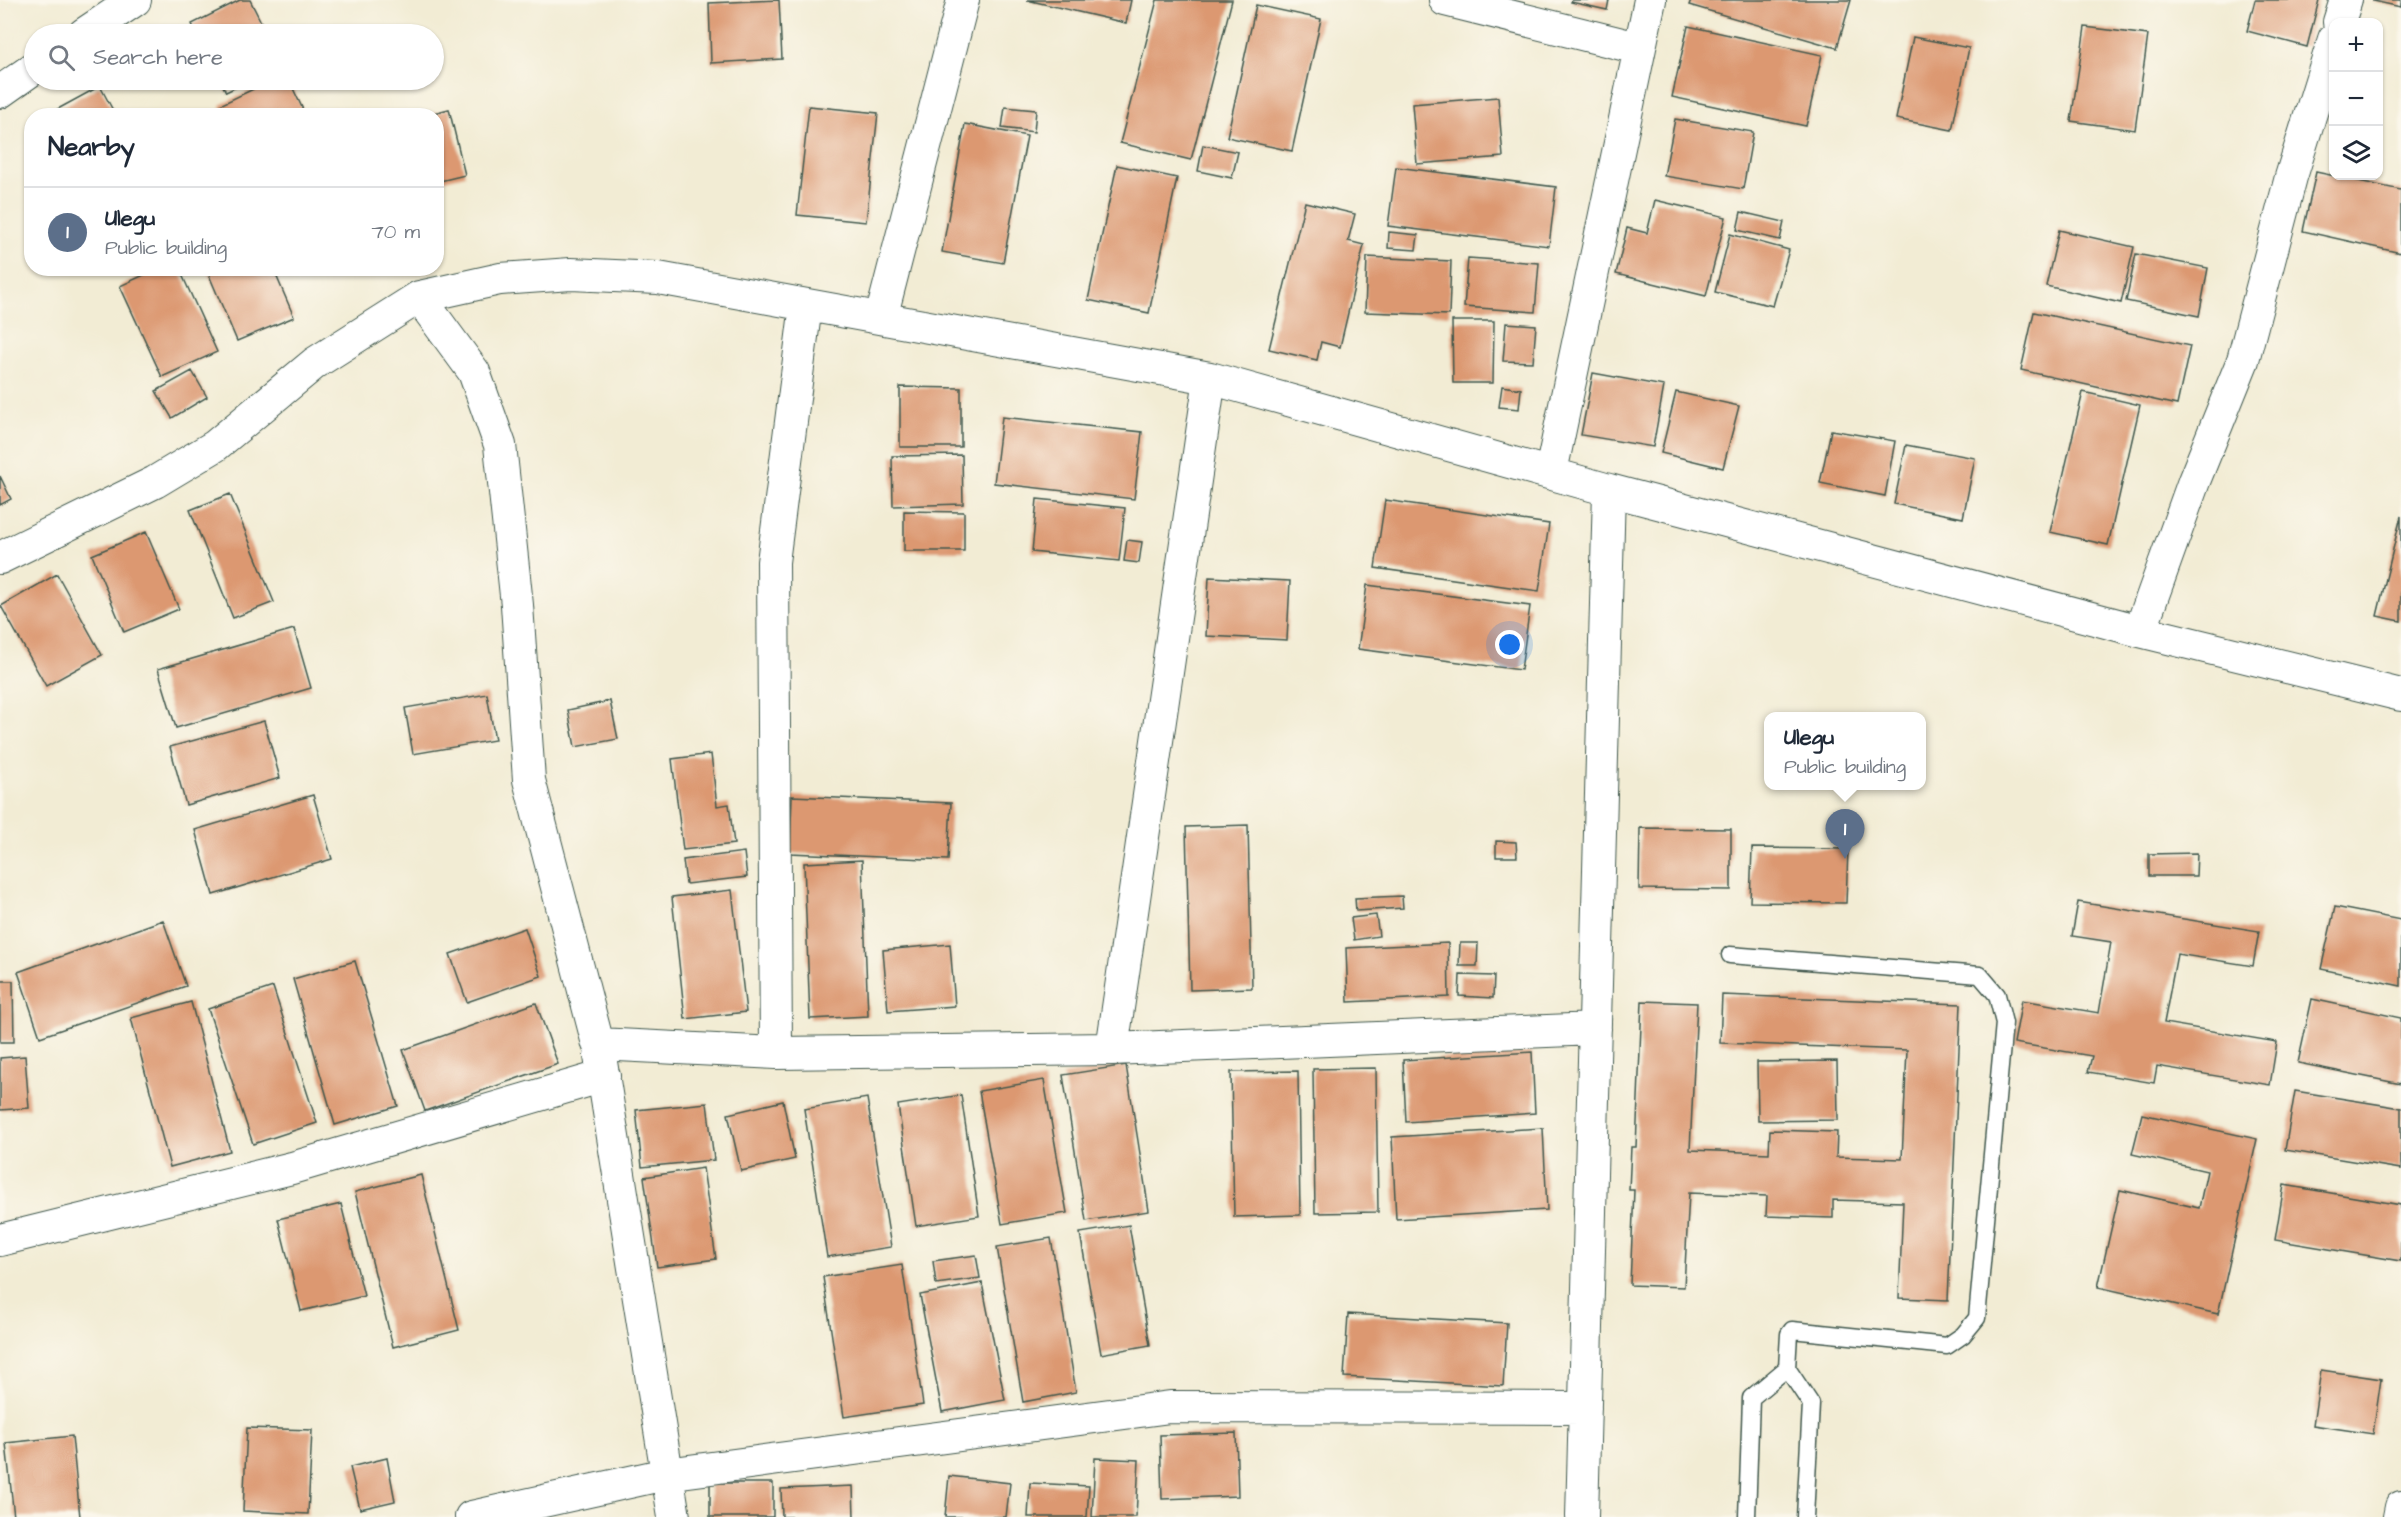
<!DOCTYPE html>
<meta charset="utf-8">
<style>
body{margin:0;font-family:"Architects Daughter",sans-serif;background:#f6f6f7;color:#1f2937}
.controls{position:absolute;right:18px;top:18px;display:grid;overflow:hidden;border-radius:12px;box-shadow:0 2px 4px #0004}
.controls button{width:54px;height:54px;display:grid;place-items:center;padding:0;border:0;border-bottom:2px solid #e0e1e3;background:#fff;color:#1f2937;font:30px sans-serif}
.you{position:absolute;left:1510px;top:645px;width:21px;height:21px;margin:-15px;border:4px solid #fff;border-radius:50%;background:#1a73e8;box-shadow:0 0 0 9px #1a73e833}
.badge{display:grid;place-items:center;width:39px;height:39px;border-radius:50%;background:#d1495b;color:#fff;font-size:20px;font-weight:700}
.pin{position:absolute;translate:-50% -50px;filter:drop-shadow(0 2px 3px #0008)}
.pin::after{content:'';position:absolute;top:32px;width:21px;height:18px;background:inherit;clip-path:polygon(0 0,100% 0,50% 100%)}
.popup{position:absolute;left:1764px;top:712px;width:162px;height:78px;box-sizing:border-box;display:grid;place-content:center;border-radius:12px;background:#fff;filter:drop-shadow(0 2px 4px #0005);font-size:20px;white-space:nowrap;color:#747a83}
.popup b{font-size:22px;color:#1f2937}
.popup::after{content:'';position:absolute;left:50%;top:100%;margin-left:-12px;border:12px solid transparent;border-top-color:#fff}
.list{margin:0;padding:0;list-style:none}
h2{display:flex;justify-content:space-between;align-items:center;height:78px;margin:0;padding:0 24px;font-size:26px}
h2 small{font-size:20px;font-weight:400;color:#747a83}
.list li{display:grid;grid-template-columns:39px 1fr auto;gap:18px;align-items:center;box-sizing:border-box;height:90px;padding:0 24px;border-top:2px solid #e0e1e3}
.list b{display:block;font-size:22px;white-space:nowrap}
.list p{margin:0;font-size:20px;white-space:nowrap;color:#747a83}
.list em{font-size:20px;font-style:normal;color:#747a83}
.icon{flex:none;width:33px;height:33px;fill:none;stroke:currentColor;stroke-width:2;stroke-linecap:round;stroke-linejoin:round}
.map{position:relative;flex:none;width:2401px;height:1517px;overflow:hidden}
.search{position:absolute;background:#fff;box-shadow:0 2px 4px #0004;left:24px;top:24px;width:420px;height:66px;display:flex;align-items:center;gap:15px;box-sizing:border-box;padding:0 21px;border-radius:33px;color:#747a83;font-size:22px}
.panel{position:absolute;background:#fff;box-shadow:0 2px 4px #0004;left:24px;top:108px;width:420px;height:168px;border-radius:24px}
.map>svg:first-child{display:block}
</style>
<div class="map">
<svg width="2401" height="1517" viewBox="0 0 2401 1517">
<rect width="100%" height="100%" fill="#fbf7ec"/>
<filter id="ink" filterUnits="userSpaceOnUse"><feTurbulence type="fractalNoise" baseFrequency=".0167" numOctaves="2"/><feDisplacementMap in="SourceGraphic" scale="12" xChannelSelector="R" yChannelSelector="G"/><feConvolveMatrix kernelMatrix="1 2 1 2 8 2 1 2 1" color-interpolation-filters="sRGB"/></filter>
<filter id="wash" filterUnits="userSpaceOnUse"><feTurbulence type="fractalNoise" baseFrequency=".008" numOctaves="4" result="noise"/><feDisplacementMap in="SourceGraphic" scale="24" xChannelSelector="R" yChannelSelector="G"/><feGaussianBlur stdDeviation="1.35" result="paint"/><feColorMatrix in="noise" values="0 0 0 0 0 0 0 0 0 0 0 0 0 0 0 0 0 1.4 0 .05"/><feComposite in="paint" operator="in"/></filter>
<g filter="url(#wash)">
<rect width="100%" height="100%" fill="#f2ecd4"/>
<g id="blocks">
<path fill="#dc9871" d="M240,0H250L267,34H197L192,24Z
M779,0L782,59L711,63L709,3Z
M1027,0H1131L1126,23Z
M1157,0H1232L1191,160L1120,143Z
M1572,0H1609L1607,10L1571,2Z
M1691,0H1851L1837,48L1689,5Z
M2255,0H2319L2307,47L2247,31Z
M2373,0H2401V7L2373,1Z
M1256,5L1321,19L1292,151L1227,137Z
M1688,26L1822,55L1806,126L1672,97Z
M2085,27L2148,35L2135,130L2071,121Z
M1913,37L1969,48L1952,130L1896,119Z
M220,80H251L226,92Z
M272,80H289L306,116H226L220,105Z
M100,86L116,116H45Z
M2334,96V111L2329,110Z
M1498,97L1503,157L1417,164L1412,104Z
M809,106L878,113L866,222L797,215Z
M1005,107L1036,110L1034,132L1002,128Z
M449,109L465,175L436,182V116L426,115Z
M1675,119L1753,132L1743,189L1664,176Z
M965,124L1027,136L1003,263L942,252Z
M1203,145L1238,152L1232,178L1198,171Z
M1117,165L1177,178L1149,313L1088,300Z
M1396,167L1556,187L1549,246L1388,226Z
M2316,172L2401,190V253L2303,231Z
M1655,200L1726,217L1706,296L1616,274L1627,228L1647,233Z
M1305,202L1355,214L1348,241L1364,245L1340,347L1321,342L1317,360L1269,349Z
M1741,212L1784,222L1780,240L1737,230Z
M2059,230L2134,247L2121,303L2046,286Z
M1389,232L1418,235L1416,250L1388,248Z
M1730,234L1789,250L1773,306L1715,292Z
M2136,254L2208,268L2199,316L2126,301Z
M1367,257L1451,261L1449,315L1365,312Z
M1468,258L1539,263L1535,312L1464,307Z
M159,268H179L217,352L162,377L120,286Z
M206,268H273L294,317L237,341Z
M2034,312L2190,346L2177,405L2021,370Z
M1452,321H1494L1493,383H1453Z
M1506,323L1536,325L1533,362L1503,361Z
M192,371L207,397L172,418L156,391Z
M1593,373L1664,386L1653,447L1581,435Z
M1502,386L1521,389L1519,409L1499,407Z
M900,387L961,388V447H900Z
M1676,392L1739,406L1723,468L1661,453Z
M2083,392L2140,405L2108,545L2050,532Z
M1002,417L1142,432L1134,499L994,483Z
M1831,430L1895,441L1885,496L1820,483Z
M1906,445L1975,458L1963,518L1894,504Z
M962,455L963,504L893,506L892,456Z
M0,476L11,499L0,505Z
M230,494L274,602L233,618L190,510Z
M1037,499L1125,508L1119,561L1032,552Z
M1385,500L1549,524L1539,591L1375,568Z
M904,511L964,512V551H904Z
M2401,516V621L2377,616Z
M146,532L179,609L124,632L92,555Z
M1127,540L1142,542L1139,563L1124,561Z
M57,574L102,655L46,686L1,606Z
M1209,577L1290,581L1287,640L1206,636Z
M1367,585L1530,606L1521,670L1358,649Z
M294,629L311,688L176,728L158,669Z
M487,694L495,740L413,754L405,708Z
M610,701L618,739L575,747L568,710Z
M264,721L280,778L186,805L170,747Z
M711,754L717,806L729,804L734,844L683,850L672,759Z
M313,795L332,859L213,895L195,830Z
M792,796L951,803L948,860L790,853Z
M1248,825L1252,988L1190,990L1186,827Z
M1640,828L1731,829V890L1639,889Z
M1496,841L1516,842L1517,857H1496Z
M1752,848L1848,849L1846,903L1750,902Z
M744,852L747,877L686,884L683,860Z
M2197,853L2196,876H2149V854Z
M862,860L868,1016L810,1019L804,863Z
M732,890L746,1012L685,1019L672,897Z
M1402,896L1403,908L1356,911L1355,898Z
M2078,902L2259,931L2253,966L2177,954L2164,1023L2277,1042L2270,1085L2157,1066L2154,1083L2088,1072L2092,1056L2014,1043L2022,1000L2099,1013L2111,942L2072,936Z
M2335,907L2401,920V986L2321,969Z
M1376,915L1379,936L1354,940L1351,918Z
M163,920L186,986L40,1037L18,972Z
M525,928L541,976L467,1002L450,954Z
M1448,943L1449,997L1348,1002L1346,948Z
M1460,943H1478L1477,966H1459Z
M950,944L955,1006L888,1011L883,950Z
M355,961L398,1106L335,1125L293,979Z
M1460,975L1494,976L1493,998L1459,996Z
M0,981H13L14,1042H0Z
M273,987L317,1123L253,1144L208,1009Z
M1722,995L1961,1004L1948,1300L1899,1298L1903,1202L1833,1200V1218L1766,1216L1767,1196L1689,1193L1684,1287L1630,1285L1634,1190H1629L1631,1147H1636L1642,1001L1697,1003L1690,1150L1769,1153L1770,1130L1837,1132L1836,1157L1902,1159L1907,1050L1720,1043Z
M2312,999L2401,1018V1084L2298,1063Z
M191,1002L230,1151L170,1167L131,1018Z
M536,1003L558,1064L425,1111L403,1050Z
M1532,1052L1535,1113L1406,1122L1403,1060Z
M25,1056L29,1108L0,1110V1058Z
M1837,1061L1838,1120L1758,1121L1757,1062Z
M1126,1065L1149,1211L1086,1221L1063,1075Z
M1376,1068L1378,1212L1315,1213L1313,1069Z
M1298,1071L1300,1215L1234,1217L1231,1072Z
M1044,1080L1067,1213L1002,1224L979,1091Z
M2295,1091L2401,1108V1169L2285,1150Z
M961,1095L979,1216L916,1226L898,1105Z
M867,1098L891,1247L827,1257L804,1109Z
M783,1101L795,1159L741,1171L728,1114Z
M707,1103L714,1160L642,1167L636,1110Z
M2142,1114L2257,1139L2218,1314L2098,1287L2120,1190L2199,1208L2207,1171L2132,1154Z
M1543,1128L1547,1210L1396,1219L1392,1137Z
M703,1168L716,1259L657,1267L644,1177Z
M421,1175L459,1330L393,1347L355,1192Z
M2284,1185L2401,1205V1261L2275,1240Z
M341,1204L364,1296L301,1311L278,1219Z
M1129,1225L1150,1345L1101,1354L1080,1233Z
M1051,1238L1076,1392L1023,1402L997,1247Z
M976,1255L980,1278L936,1284L933,1261Z
M902,1265L923,1405L844,1417L823,1277Z
M982,1283L1005,1400L942,1412L920,1295Z
M1348,1314L1507,1323L1503,1386L1344,1377Z
M2321,1370L2381,1379L2373,1434L2313,1425Z
M247,1428L312,1430L308,1514L243,1511Z
M1236,1433L1238,1496L1162,1499L1160,1435Z
M72,1436L80,1517H14L6,1443Z
M387,1458L395,1501L360,1509L350,1467Z
M1095,1458L1139,1460L1136,1517H1092Z
M949,1476L1010,1483L1006,1517H945Z
M710,1483H773V1517H710Z
M1030,1483L1089,1486L1087,1517H1028Z
M853,1486L854,1517H782L781,1489Z"/>
</g>
</g>
<g filter="url(#ink)">
<use href="#blocks" fill-opacity="0" stroke="#3f574c" stroke-width="1.5"/>
<g fill="none" stroke-linecap="round" stroke-linejoin="round">
<g stroke="#3f574c" stroke-width="19">
<path id="service" d="M1730,955L1980,975L1997,995L2004,1023L1977,1318L1963,1335L1947,1346L1792,1330L1789,1334L1787,1368L1811,1404L1805,1517
M1747,1517L1751,1398L1787,1368"/>
</g>
<g stroke="#3f574c" stroke-width="34">
<path id="minor" d="M1445,0L1638,48
M2339,22L2346,0
M84,34L135,0
M0,92L34,68
M419,297L474,372L500,445L517,605L529,780L598,1044L776,1053L1112,1049L1595,1029
M881,318L963,0
M1551,472L1650,0
M1609,490L2140,631L2401,695
M0,558L155,482L215,446L315,363L419,297L500,279L571,274L658,278L1210,378L1609,490L1582,1517
M2140,631L2194,481L2243,360L2291,177L2334,39
M1112,1049L1210,378
M776,1053L773,562L806,305
M600,1056L674,1517
M0,1240L292,1168L604,1076
M471,1517L666,1474L1170,1407L1585,1408
M2399,1517L2401,1507"/>
</g>
<use href="#service" stroke="#fff" stroke-width="16"/>
<use href="#minor" stroke="#fff" stroke-width="32"/>
</g>
</g>
</svg>
<div class="controls">
<button>+</button>
<button>−</button>
<button><svg class="icon" aria-label="layers" viewBox="0 0 24 24"><path d="M12 4l9 5-9 5-9-5zM3 14l9 5 9-5"/></svg></button>
</div>
<div class="you"></div>
<div class="pin badge" style="left:1845px;top:859px;background:#5c6f8a">1</div>
<div class="popup"><b>Ulegu</b>Public building</div>
<div class="search"><svg class="icon" aria-label="search" viewBox="0 0 24 24"><circle cx="10" cy="10" r="6"/><path d="M15 15l6 6"/></svg>Search here</div>
<section class="panel">
<h2>Nearby<small></small></h2>
<ul class="list">
<li><span class="badge" style="background:#5c6f8a">1</span><div><b>Ulegu</b><p>Public building</p></div><em>70 m</em></li>
</ul>
</section>
</div>
